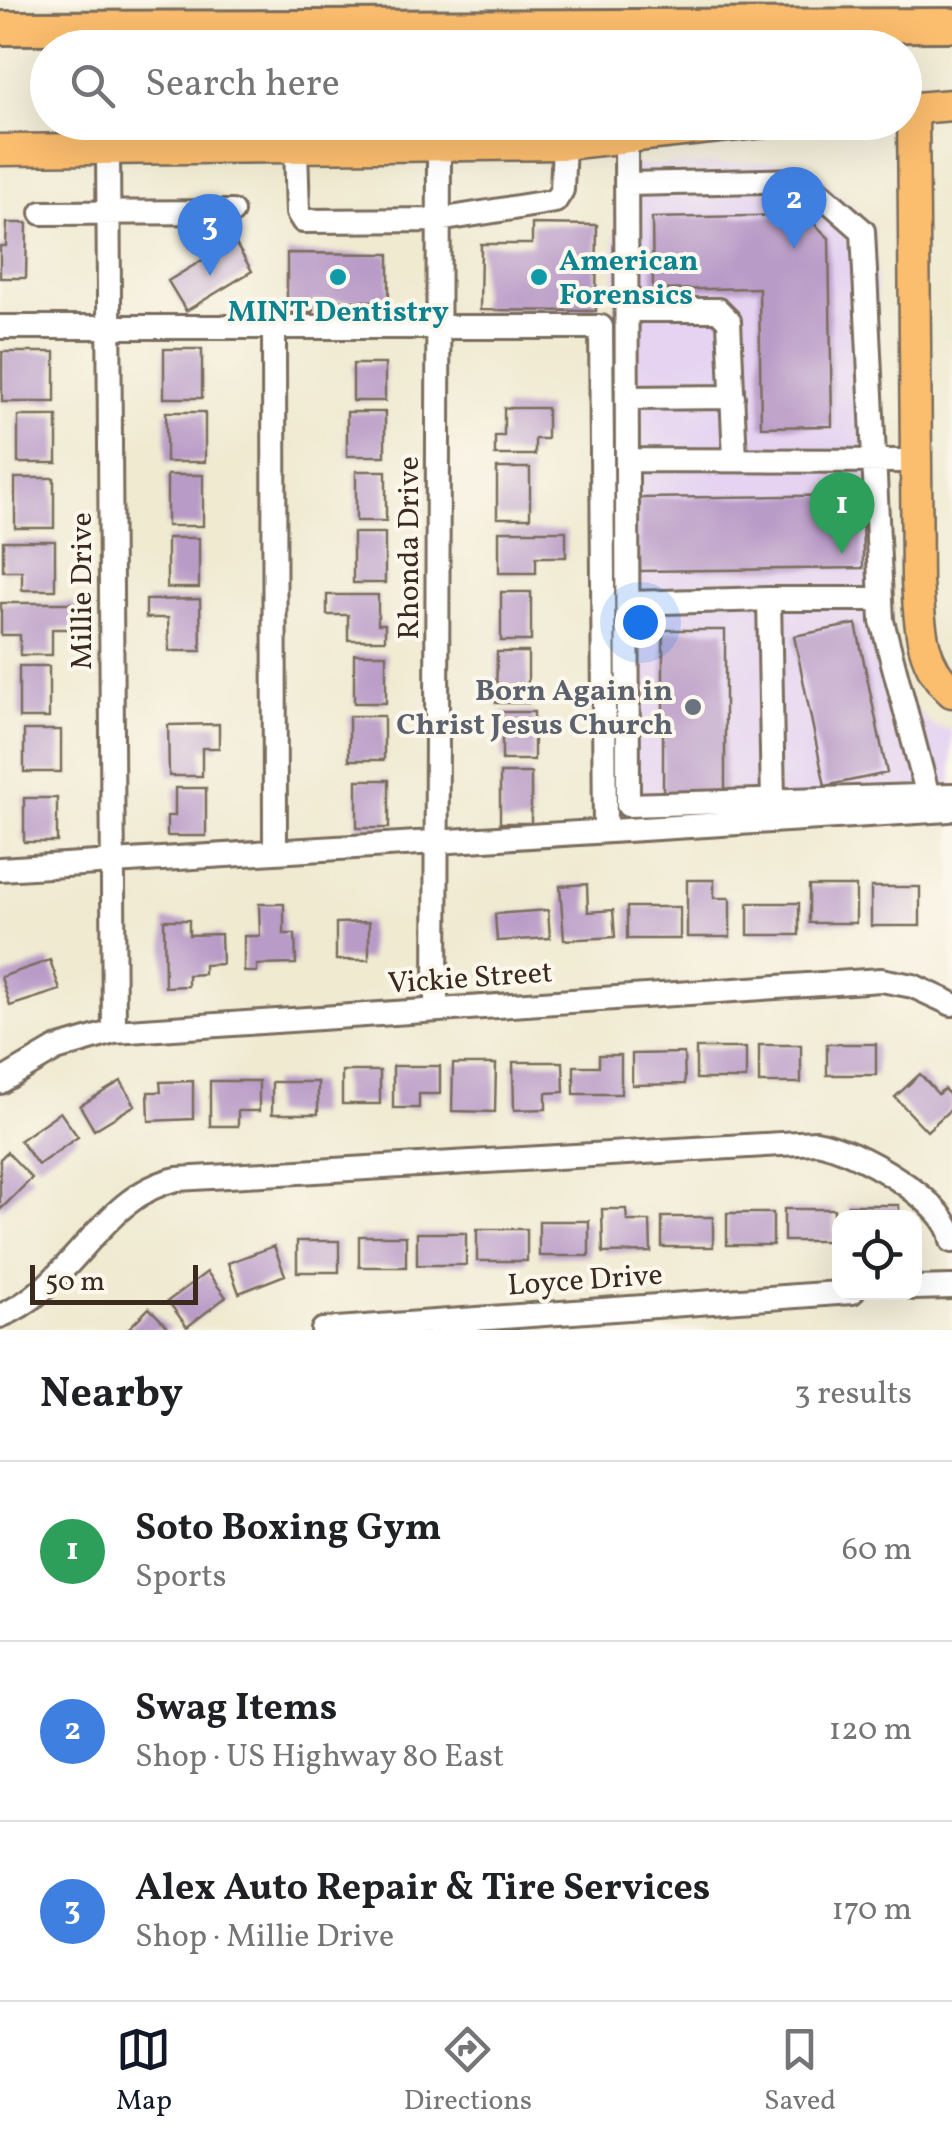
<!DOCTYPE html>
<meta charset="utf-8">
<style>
body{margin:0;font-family:Vollkorn,serif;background:#f2f2f2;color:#202124}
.controls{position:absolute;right:30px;bottom:30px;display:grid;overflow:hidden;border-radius:20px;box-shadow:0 10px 40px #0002}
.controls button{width:90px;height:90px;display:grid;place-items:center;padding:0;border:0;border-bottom:2px solid #e0e0e0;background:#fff;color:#202124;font:50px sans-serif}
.scale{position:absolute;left:30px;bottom:25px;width:168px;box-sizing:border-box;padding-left:10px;border:5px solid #3b2a1e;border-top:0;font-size:28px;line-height:35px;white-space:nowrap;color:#3b2a1e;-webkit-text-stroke:8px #fbf7ec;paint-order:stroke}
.you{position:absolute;left:640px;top:622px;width:35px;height:35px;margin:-25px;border:8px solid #fff;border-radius:50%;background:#1a73e8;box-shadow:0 0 0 15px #1a73e833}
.badge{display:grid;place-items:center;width:65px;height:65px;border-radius:50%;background:#111827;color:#fff;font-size:32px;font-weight:700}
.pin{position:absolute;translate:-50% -82px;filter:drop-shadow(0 2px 5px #0008)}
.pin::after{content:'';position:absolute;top:52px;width:35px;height:30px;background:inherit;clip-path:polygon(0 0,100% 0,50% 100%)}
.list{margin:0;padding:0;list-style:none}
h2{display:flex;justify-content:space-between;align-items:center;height:130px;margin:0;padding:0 40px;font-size:42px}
h2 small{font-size:32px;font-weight:400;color:#757577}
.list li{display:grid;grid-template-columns:65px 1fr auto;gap:30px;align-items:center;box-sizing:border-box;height:180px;padding:0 40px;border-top:2px solid #e0e0e0}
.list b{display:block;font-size:38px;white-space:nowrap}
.list p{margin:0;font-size:32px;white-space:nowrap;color:#757577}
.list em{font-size:32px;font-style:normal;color:#757577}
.icon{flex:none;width:55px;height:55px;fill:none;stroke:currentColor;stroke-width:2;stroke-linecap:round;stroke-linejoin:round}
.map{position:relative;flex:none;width:952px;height:1330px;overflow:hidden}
.search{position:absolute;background:#fff;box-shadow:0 10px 40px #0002;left:30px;right:30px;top:30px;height:110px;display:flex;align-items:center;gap:25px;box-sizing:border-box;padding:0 35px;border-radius:55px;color:#757577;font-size:38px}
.sheet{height:670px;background:#fff}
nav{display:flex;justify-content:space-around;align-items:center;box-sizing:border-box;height:140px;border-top:2px solid #e0e0e0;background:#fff;font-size:28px;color:#757577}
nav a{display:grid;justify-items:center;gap:5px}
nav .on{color:#111827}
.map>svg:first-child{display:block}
</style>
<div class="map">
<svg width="952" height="1330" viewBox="0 0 952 1330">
<rect width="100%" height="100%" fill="#fbf7ec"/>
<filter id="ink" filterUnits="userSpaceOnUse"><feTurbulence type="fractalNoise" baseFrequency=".01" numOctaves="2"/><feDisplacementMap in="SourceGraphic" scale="20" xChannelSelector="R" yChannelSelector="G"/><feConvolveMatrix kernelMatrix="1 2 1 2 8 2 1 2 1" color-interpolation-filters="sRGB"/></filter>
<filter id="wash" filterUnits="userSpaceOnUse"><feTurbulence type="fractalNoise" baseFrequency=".0048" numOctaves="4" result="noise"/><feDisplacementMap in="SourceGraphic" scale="40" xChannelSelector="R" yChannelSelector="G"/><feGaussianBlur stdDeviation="2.25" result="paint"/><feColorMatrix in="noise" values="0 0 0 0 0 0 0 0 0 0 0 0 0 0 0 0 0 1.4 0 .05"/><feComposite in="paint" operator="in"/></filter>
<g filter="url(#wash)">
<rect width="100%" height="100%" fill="#f0ead1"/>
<path fill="#e5d3f1" d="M802,161L874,228L894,670L915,709L933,726L952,730V799L625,821L616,812L615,166Z"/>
<g id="blocks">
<path fill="#b99bc7" d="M805,215L829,238L832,426L761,427L759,288L653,290L652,218Z
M7,223H27L26,278H0V246H6Z
M532,224L597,225L596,311L480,310L481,244H532Z
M234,241L252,271L186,311L168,281Z
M287,253L389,254V301H313V312H287Z
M164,349H202V398H164Z
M2,352H55V402H2Z
M353,364H385V401H353Z
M504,408H547V439H535V455H495V436H504Z
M166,412H205V462H166Z
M347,412H385V456H347Z
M18,416H57V463H18Z
M497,468H530V518H497Z
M356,471H386V521H356Z
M167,475H203V526H167Z
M15,478H54V528H15Z
M862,495L863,568L640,571L639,498Z
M499,531H566V557H536V573H499Z
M353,533H385V583H353Z
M167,538H199V588H167Z
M3,541H55V590H22V571H3Z
M501,592H531V641H501Z
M327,595H378V624H385V640H348V615H327Z
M200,599L201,651H169L168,618H146V600Z
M1,603H75V629H52V655H20V635H1Z
M856,624L887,773L825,786L794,636Z
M663,630H725V793H663Z
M497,652H528V703H496Z
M354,654H386V703H354Z
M19,666H49V718H19Z
M502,712H534V760H502Z
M349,716H384V760H349Z
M219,724V748H202V776H169L168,725Z
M24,730H61V772H24Z
M500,773H531V823H500Z
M357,780H389V828H357Z
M175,788H206V836H167V816H175Z
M24,798H57V842H24Z
M687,880H714V898H730V937H687Z
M587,884L588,912L613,910L615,937L564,940L560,886Z
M809,886H856V923H809Z
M871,887H920V926H871Z
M748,903H799V935H748Z
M259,904H284V934H295L296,964L257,965V972H244V936H260Z
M627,907H680V939H627Z
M548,910L550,938L497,941L495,914Z
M164,920H189V935L221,934L222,964L204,965V974L188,975V986L165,987Z
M369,922V960H336V923Z
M50,960L60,990L10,1006L1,977Z
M827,1044H876V1075H827Z
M759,1045H801V1083H759Z
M696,1048H746V1079H696Z
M684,1053L685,1084L632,1085V1054Z
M599,1055H621V1094H574V1066H599Z
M513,1062H563L564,1092L546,1093V1109L514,1110Z
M453,1064H496L495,1112L452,1111Z
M393,1066H440V1094H419V1108H393Z
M342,1071H380V1104H342Z
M920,1074L938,1094L944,1089L952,1097V1108L927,1131L895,1097Z
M121,1081L135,1105L94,1130L80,1106Z
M193,1081V1119L149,1121L148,1092H161L160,1082Z
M210,1081H259V1111H238V1126H210Z
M272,1082H318V1114H272Z
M60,1112L78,1137L38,1165L20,1140Z
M7,1152L32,1178L0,1210V1159Z
M848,1205H899V1218H848Z
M602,1209H626L627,1221H650L651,1252L603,1253Z
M784,1209H834V1241H784Z
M727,1213H773V1245H727Z
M662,1217H713V1247H662Z
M539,1221H589V1256H539Z
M477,1229H527V1261H477Z
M417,1233H466V1265H417Z
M359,1236H406V1267H359Z
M297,1241H339V1272H297Z
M274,1246L285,1275L239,1293L228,1263Z
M207,1272L226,1297L187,1327L168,1301Z
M149,1308L171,1330H127Z"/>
</g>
</g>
<g filter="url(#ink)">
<use href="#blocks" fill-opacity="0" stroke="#7a6d5d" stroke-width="2.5"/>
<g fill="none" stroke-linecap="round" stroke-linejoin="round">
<g stroke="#7a6d5d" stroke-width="28">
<path id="minor" d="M626,140L628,805L952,795
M296,148L298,213L303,221L439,220L555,201L562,190L564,144
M108,149L114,1032
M627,184L805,180L863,231L882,621L928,796
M42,213L232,212
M627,310H718L729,321L735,460
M0,327H601L605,831
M274,327L275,851
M627,398L733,397
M628,460L916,461
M628,603L769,599
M773,801L769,599H881
M0,869L949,810
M436,1010L439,147
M0,1082L56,1049L114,1032L881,980L913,986L952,1004
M914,1288L952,1287
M0,1316C71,1289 101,1195 177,1179L816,1142C854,1148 949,1201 952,1241
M323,1330L852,1292"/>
</g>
<g stroke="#7a6d5d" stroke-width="35">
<path id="major" d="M913,108L917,581C920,623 919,663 952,692
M904,109L952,105
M0,150L564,144L765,122"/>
</g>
<g stroke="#7a6d5d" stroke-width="38">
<path id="highway" d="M0,28L952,25"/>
</g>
<use href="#minor" stroke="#fff" stroke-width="22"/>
<use href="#major" stroke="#fbbd6e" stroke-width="30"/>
<use href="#highway" stroke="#fbbd6e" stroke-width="32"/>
</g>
</g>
<g fill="#0f9aa8" stroke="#fbf7ec" stroke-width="4">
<circle cx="338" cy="277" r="10"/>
<circle cx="539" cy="277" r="10"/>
</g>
<circle fill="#6b7280" stroke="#fbf7ec" stroke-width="4" cx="693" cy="707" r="10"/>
<g text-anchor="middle" stroke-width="8" stroke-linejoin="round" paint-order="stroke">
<g font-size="30" font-weight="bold" fill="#0d838f" stroke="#fbf7ec" text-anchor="start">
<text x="559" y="270">American<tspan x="559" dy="34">Forensics</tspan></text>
<text x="338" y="321" text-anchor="middle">MINT Dentistry</text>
</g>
<g font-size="30" fill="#3b2a1e" stroke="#fbf7ec">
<text transform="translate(408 548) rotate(-90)" y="10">Rhonda Drive</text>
<text transform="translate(81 591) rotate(-90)" y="10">Millie Drive</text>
<text transform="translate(470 977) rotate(-4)" y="10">Vickie Street</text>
<text transform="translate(585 1279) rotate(-4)" y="10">Loyce Drive</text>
</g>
<g font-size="30" font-weight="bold" fill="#5b616d" stroke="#fbf7ec" text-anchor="end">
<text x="673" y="700">Born Again in<tspan x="673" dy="34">Christ Jesus Church</tspan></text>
</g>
</g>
</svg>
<div class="controls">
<button><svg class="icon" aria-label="locate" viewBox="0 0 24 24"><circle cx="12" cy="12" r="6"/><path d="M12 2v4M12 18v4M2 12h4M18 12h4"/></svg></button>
</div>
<div class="scale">50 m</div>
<div class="you"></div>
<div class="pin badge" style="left:842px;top:554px;background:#2e9e5b">1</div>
<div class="pin badge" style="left:794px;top:249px;background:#3f7fe0">2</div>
<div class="pin badge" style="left:210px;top:276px;background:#3f7fe0">3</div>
<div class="search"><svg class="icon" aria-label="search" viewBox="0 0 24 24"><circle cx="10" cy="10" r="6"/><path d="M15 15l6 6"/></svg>Search here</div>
</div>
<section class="sheet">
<h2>Nearby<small>3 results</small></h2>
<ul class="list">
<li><span class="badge" style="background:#2e9e5b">1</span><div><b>Soto Boxing Gym</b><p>Sports</p></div><em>60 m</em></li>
<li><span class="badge" style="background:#3f7fe0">2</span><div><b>Swag Items</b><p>Shop · US Highway 80 East</p></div><em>120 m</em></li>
<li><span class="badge" style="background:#3f7fe0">3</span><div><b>Alex Auto Repair &amp; Tire Services</b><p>Shop · Millie Drive</p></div><em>170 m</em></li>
</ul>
</section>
<nav>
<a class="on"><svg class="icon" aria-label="map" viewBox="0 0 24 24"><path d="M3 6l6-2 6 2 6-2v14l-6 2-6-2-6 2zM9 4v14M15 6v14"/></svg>Map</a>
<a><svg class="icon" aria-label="directions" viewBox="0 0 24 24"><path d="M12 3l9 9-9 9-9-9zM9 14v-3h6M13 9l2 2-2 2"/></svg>Directions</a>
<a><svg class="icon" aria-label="saved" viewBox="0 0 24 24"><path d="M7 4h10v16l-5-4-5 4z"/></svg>Saved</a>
</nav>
